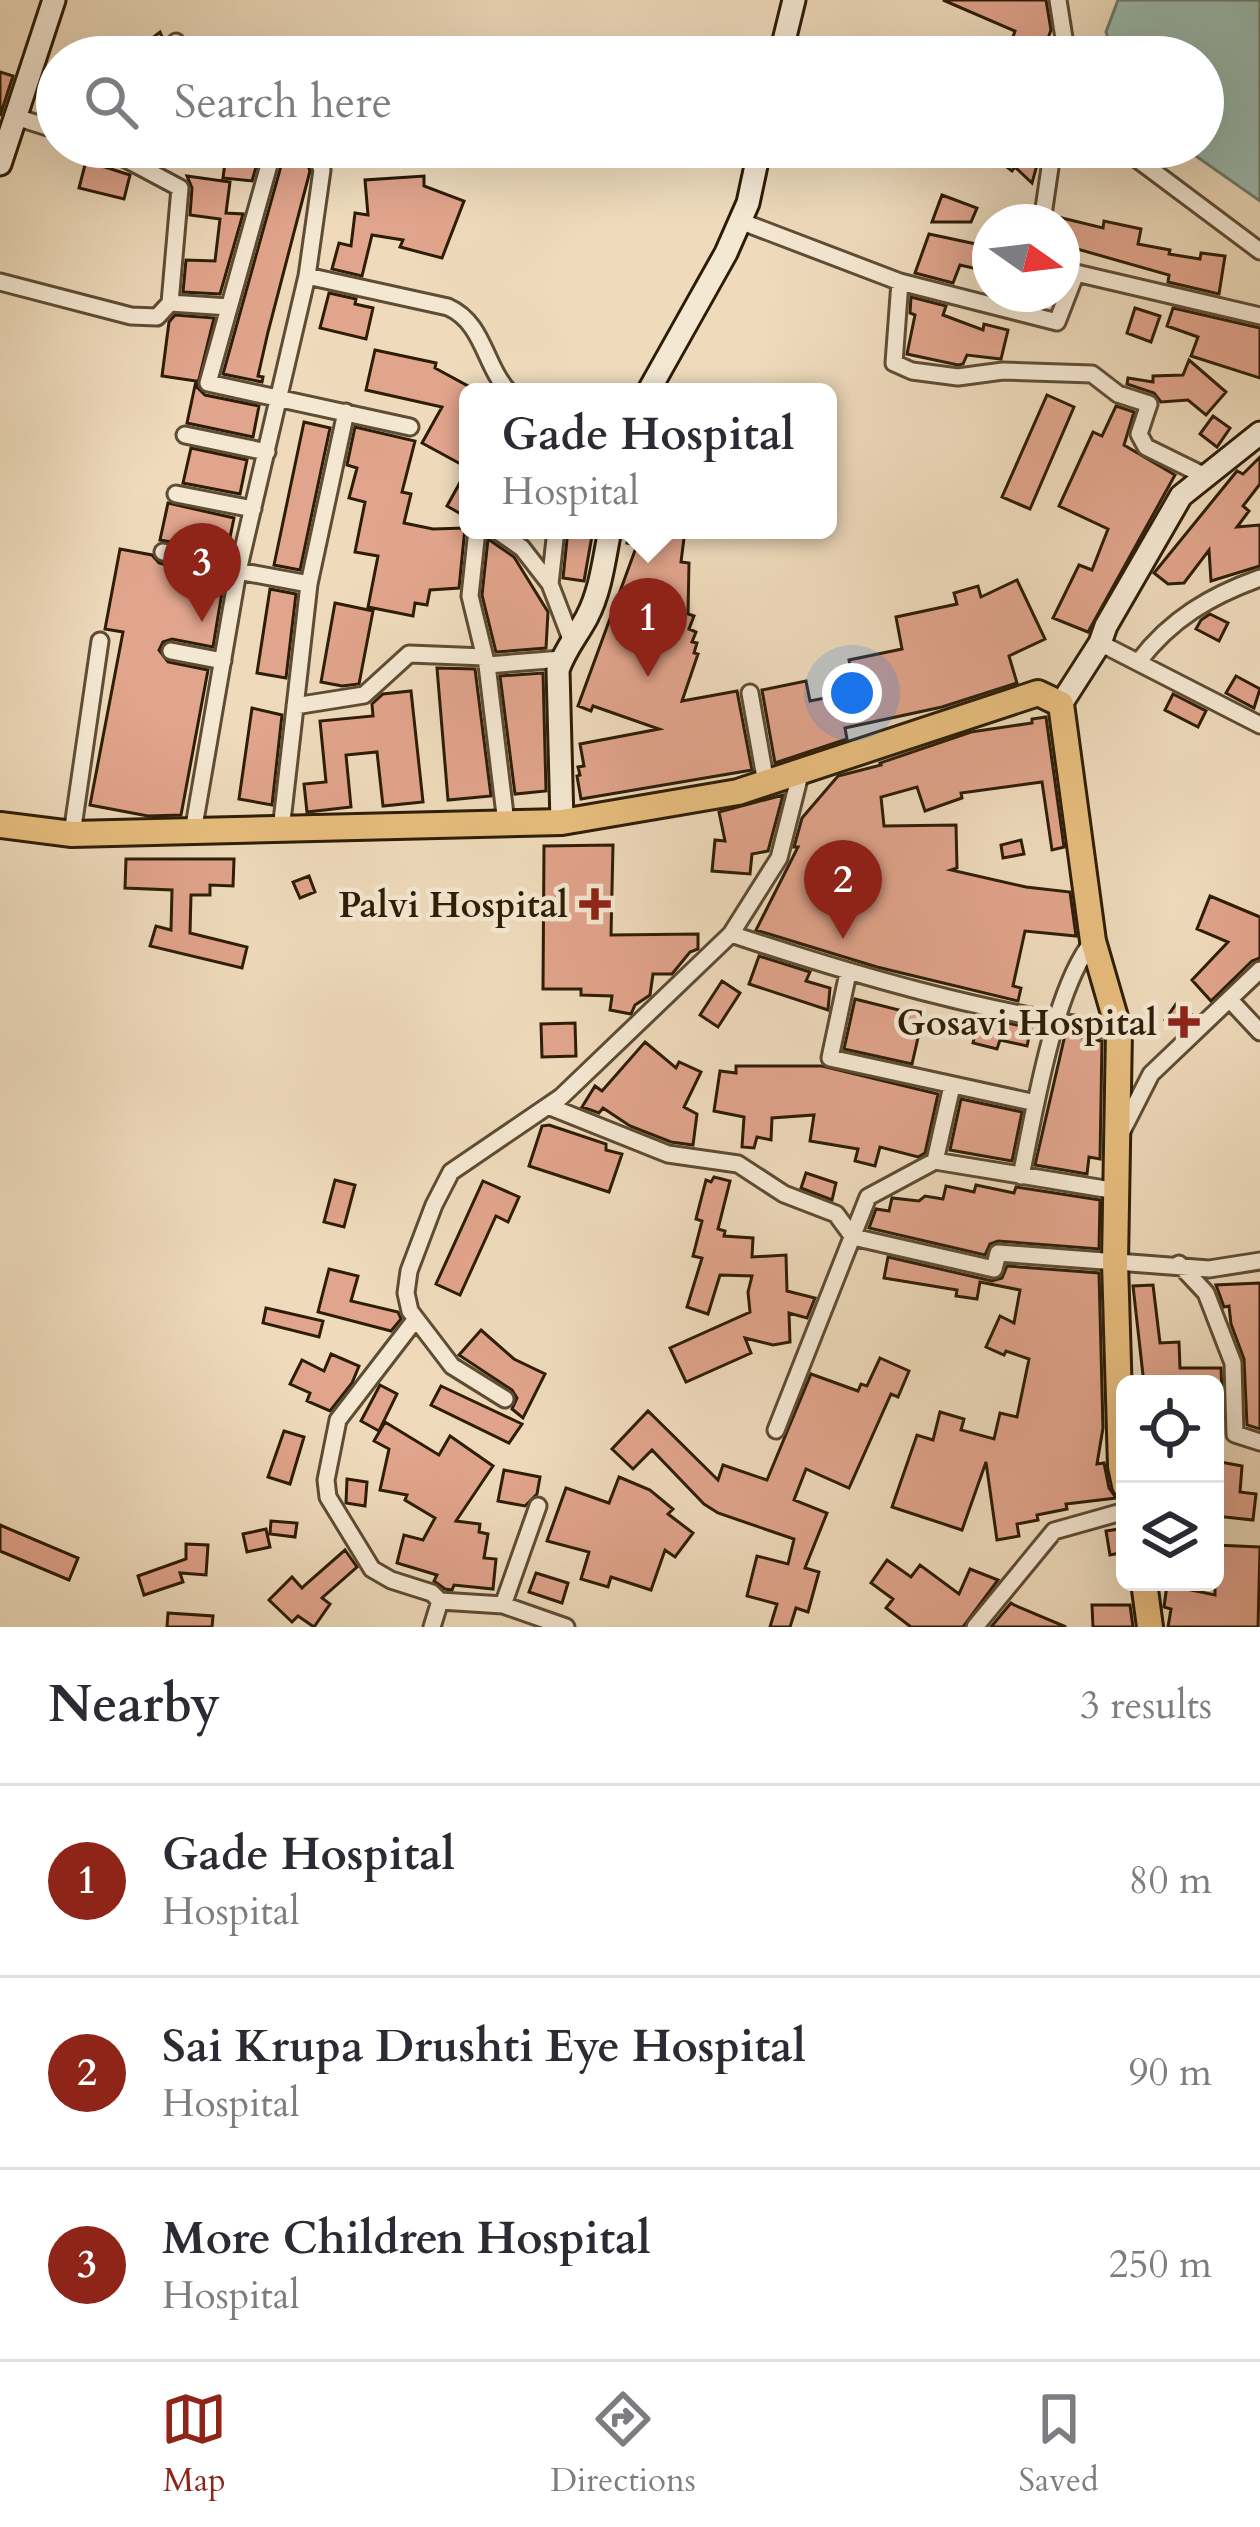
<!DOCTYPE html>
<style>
body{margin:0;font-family:Cardo,serif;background:#f2f2f3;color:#2b2b33}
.controls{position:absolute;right:36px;bottom:36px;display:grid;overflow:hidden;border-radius:18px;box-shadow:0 12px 48px #0002}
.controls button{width:108px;height:108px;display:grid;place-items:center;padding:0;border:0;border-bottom:3px solid #e1e1e2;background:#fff;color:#2b2b33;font:60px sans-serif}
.compass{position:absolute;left:972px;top:204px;width:108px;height:108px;border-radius:50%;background:#fff;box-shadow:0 12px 48px #0002;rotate:104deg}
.you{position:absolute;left:852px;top:693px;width:42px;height:42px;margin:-30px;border:9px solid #fff;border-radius:50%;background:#1a73e8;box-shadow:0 0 0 18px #1a73e833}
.badge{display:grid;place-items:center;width:78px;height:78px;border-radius:50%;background:#8f2418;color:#fff;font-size:39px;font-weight:700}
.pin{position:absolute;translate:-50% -99px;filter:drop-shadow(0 3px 6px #0008)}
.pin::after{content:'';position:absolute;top:63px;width:42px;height:36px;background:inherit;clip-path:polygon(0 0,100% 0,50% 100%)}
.popup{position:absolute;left:459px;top:383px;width:378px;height:156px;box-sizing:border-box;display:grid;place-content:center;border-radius:18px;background:#fff;filter:drop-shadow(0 3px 9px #0005);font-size:39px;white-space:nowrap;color:#7c7c81}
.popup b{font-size:45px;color:#2b2b33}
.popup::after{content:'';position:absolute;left:50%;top:100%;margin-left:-24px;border:24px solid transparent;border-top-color:#fff}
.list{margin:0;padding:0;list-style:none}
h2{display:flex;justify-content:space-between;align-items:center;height:156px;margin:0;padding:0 48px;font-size:51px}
h2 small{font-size:39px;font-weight:400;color:#7c7c81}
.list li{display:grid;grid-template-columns:78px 1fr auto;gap:36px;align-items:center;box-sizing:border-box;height:192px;padding:0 48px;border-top:3px solid #e1e1e2}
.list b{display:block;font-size:45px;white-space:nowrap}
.list p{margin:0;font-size:39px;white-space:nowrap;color:#7c7c81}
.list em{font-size:39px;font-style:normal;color:#7c7c81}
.icon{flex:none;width:66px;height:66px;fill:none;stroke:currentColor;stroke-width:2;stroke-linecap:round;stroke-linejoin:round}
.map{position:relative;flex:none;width:1260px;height:1627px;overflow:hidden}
.search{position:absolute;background:#fff;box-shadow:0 12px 48px #0002;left:36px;right:36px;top:36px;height:132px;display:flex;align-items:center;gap:30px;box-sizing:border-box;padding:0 42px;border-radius:66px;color:#7c7c81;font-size:45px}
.sheet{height:732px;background:#fff}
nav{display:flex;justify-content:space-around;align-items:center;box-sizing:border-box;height:168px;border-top:3px solid #e1e1e2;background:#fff;font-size:33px;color:#7c7c81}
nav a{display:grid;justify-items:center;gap:6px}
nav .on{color:#8f2418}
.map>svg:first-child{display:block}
</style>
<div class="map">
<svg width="1260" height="1627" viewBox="0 0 1260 1627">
<rect width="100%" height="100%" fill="#efdbbc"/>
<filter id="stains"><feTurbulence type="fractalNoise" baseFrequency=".00167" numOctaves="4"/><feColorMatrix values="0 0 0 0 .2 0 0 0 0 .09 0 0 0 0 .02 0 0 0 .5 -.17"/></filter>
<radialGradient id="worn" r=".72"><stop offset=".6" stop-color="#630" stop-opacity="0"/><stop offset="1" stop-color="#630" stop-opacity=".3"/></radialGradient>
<path fill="#9abbb0" stroke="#6e7c6c" stroke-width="3" d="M1118,0H1260V201L1183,147H1203V57H1115L1106,32Z"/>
<path fill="#e1a48c" stroke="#2d1d07" stroke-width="3" d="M943,0H1046L1051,30L1041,57H1006L1015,31Z
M160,32L171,57H127Z
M0,72L13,76L0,116Z
M227,147H262L252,181L223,178Z
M1012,147H1031L1040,154L1032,183L1015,167L1012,171L1000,162Z
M286,148L303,153L310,171L268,332L258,376L263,377L262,382L223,374Z
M86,161L130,175L124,199L79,188Z
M187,176L230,182L226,213L243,214L220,294L183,292L186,260L215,261L220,219L190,215L192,188Z
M424,176V186L464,201L442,258L400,247L403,240L372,235L362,276L332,269L339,243L351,246L355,213L368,215L365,180Z
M942,195L977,208L971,222H932Z
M1062,218L1103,228L1104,221L1141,229L1138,244L1170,250L1169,254L1200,259L1201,253L1225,256L1219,294L1168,282L1169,275L1070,247L1071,239L1062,237Z
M929,234L990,247L986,271L960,265L953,283L915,273Z
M329,293L356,299L355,304L373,308L366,339L320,328Z
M911,297L946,306L943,315L983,330L984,324L1008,330L1001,359L967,355L963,364L958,365L907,354L915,315L910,313Z
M1135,308L1160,316L1151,342L1127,333Z
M1173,308L1260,328V378L1191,356L1198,337L1167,326Z
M175,315L214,318L197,387L205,395L259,406L253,437L187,423L196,381L162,376L169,322Z
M375,350L436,363L435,368L468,386V468L422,443L442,407L366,390Z
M1189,360L1226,392L1206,415L1188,400L1161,402L1154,393L1127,384L1128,378L1153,382V376L1183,375Z
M1047,395L1074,407L1030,509L1002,497Z
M1116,406L1134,412L1124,445L1175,475L1088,632L1053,618L1079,565L1092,570L1108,529L1059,506L1093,432L1102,436Z
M1213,416L1230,428L1217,447L1200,434Z
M304,422L330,428L300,570L274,565Z
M355,427L415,441L402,492L411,494L404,523L433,529L465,528L459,588L430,590L427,605L415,603L413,616L368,607L378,556L355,552L365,502L349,498L357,468L347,465Z
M191,448L247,460L240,494L183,483Z
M1260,457V484L1243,506L1249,511L1237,527L1260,525V566L1211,581L1209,550L1184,583L1168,584L1154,573L1237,471L1243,474Z
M468,468V518L447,506Z
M168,503L234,518L227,552L160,540Z
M568,530H593L584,581L563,578Z
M629,530H685L681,562L689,563L688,614L694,616L689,629L696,632L692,642L697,643L694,653L698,654L682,701L737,691L752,770L581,799L577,776L580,775L578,767L584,766L580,744L659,729L593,706L591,711L578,706L637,545L627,543Z
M488,539L514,557L548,612L546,648L496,652L482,595Z
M120,549L152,555L159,563L181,569L180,576L223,586L213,647L172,639L163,642L159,650L168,662L208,670L181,815L148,816L90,805L123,632L105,629Z
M1017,580L1045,639L1009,656L1017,683L942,707L845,728L847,739L775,763L762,690L806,681L810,701L855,692L849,660L902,649L896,617L957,604L954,593L978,586L981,597Z
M270,589L296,594L286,678L257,673Z
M335,603L373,611L359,684L342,686L321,682Z
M1210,614L1228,623L1219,641L1196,629L1201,620Z
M437,668L475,669L491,796L448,800Z
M543,673L546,791L515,794L500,676Z
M1236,676L1260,689L1254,708L1226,693Z
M411,691L423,802L383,806L377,752L346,755L351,807L307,812L304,784L326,782L320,721L373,716L372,704L383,694Z
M1173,694L1206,711L1198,727L1165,710Z
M252,708L282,715L272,805L239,799Z
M1046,717L1064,847L1052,850L1042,782L961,793L962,798L925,811L917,787L881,797L884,826L956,825L957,868L951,870L1026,887L1070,892L1076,936L1025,931L1013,986L1021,988L1018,1001L877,967L756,930L798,847H794L802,818L838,776L881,765L880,763L971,732L1032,723V719Z
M783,795L768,851L752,854L750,874L712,871L715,840L725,841L719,812Z
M1021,840L1024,854L1003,858L1001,845Z
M613,845L611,935L698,934V949L690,952L672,974H653L650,995L635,1005L631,1014L610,1010L612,996L581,995V989H543L544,846Z
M126,859H234L233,886L210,885V895H191L190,933L247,947L242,968L150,946L156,926L171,930L172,890L125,888Z
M309,876L315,892L300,898L293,882Z
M1210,896L1260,917V958L1252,961L1211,1001L1192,980L1228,942L1197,929Z
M759,956L810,972L806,981L830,988L828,1010L749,984Z
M722,981L740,993L718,1027L700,1015Z
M855,999L923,1016L912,1064L844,1049Z
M1176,1004L1194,1016L1179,1030L1165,1020Z
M979,1017L1031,1028L1027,1046L1000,1040L997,1049L973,1043Z
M575,1023L576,1056L542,1057L541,1024Z
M1065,1035L1102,1041L1100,1159L1089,1157L1087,1174L1035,1165Z
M645,1042L676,1068L679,1062L701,1072L684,1107L697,1114L693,1145L671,1142L630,1126L603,1108L599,1113L582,1107L595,1086L602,1091Z
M736,1066H822L938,1094L925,1153L918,1157L880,1147L875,1166L855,1161L858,1149L810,1141L814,1115L772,1118L771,1140L757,1137L754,1148L742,1147L744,1117L714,1111L720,1071L736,1073Z
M961,1099L1022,1112L1012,1161L950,1150Z
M549,1125L606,1144V1150L622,1154L609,1192L529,1166L542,1126Z
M806,1173L836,1183L832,1200L801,1188Z
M714,1177L730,1181L718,1229L725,1231L724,1236L753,1238L752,1257L786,1255L787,1291L815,1298L807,1318L789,1313L790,1342L773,1345L745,1338L751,1353L686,1382L670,1348L750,1312L748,1292L752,1276L720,1275L708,1314L687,1307L702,1258L693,1256L702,1221L696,1219L706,1180L711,1182Z
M335,1180L355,1185L344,1227L324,1222Z
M483,1181L519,1197L508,1222L496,1216L460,1295L436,1284Z
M976,1185L1014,1193L1016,1187L1100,1200L1099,1249L998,1241L990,1244L985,1255L869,1228L876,1209L889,1211L892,1198L919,1201L925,1196L943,1199L946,1186L974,1192Z
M888,1257L992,1281L1002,1278L1007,1266L1099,1273L1103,1428L1097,1464L1104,1463L1109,1488L1116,1498L1066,1504L1067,1509L1037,1515L1038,1520L1017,1524L1019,1536L997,1540L986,1462L962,1530L892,1507L917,1435L933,1440L940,1412L964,1419L961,1430L994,1439L1000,1413L1017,1417L1029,1359L1006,1351L1004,1355L986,1347L1000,1316L1014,1323L1020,1290L980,1282L977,1299L956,1296L957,1290L884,1278Z
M329,1269L358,1276L351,1301L398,1312L401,1319L391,1331L318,1312Z
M1260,1283V1429L1247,1425L1244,1359L1231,1324L1229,1306L1224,1307L1216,1285Z
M1153,1285L1160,1343L1179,1342L1180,1368H1221L1222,1393H1215V1384H1144L1133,1286Z
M266,1308L323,1321L319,1337L263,1323Z
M481,1330L514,1359L545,1374L523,1418L512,1409L517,1398L512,1390L459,1355Z
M331,1354L359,1366L352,1383L330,1411L307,1401L310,1393L290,1384L302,1360L324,1371Z
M880,1358L909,1371L898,1397L891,1394L849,1488L806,1469L794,1500L827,1513L805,1568L819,1572L808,1612L796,1608L790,1627H770L777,1604L747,1596L757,1556L788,1564L794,1539L718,1513L704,1504L652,1450L633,1469L612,1449L648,1411L718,1480L723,1465L767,1480L811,1374L858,1391L861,1384L867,1386Z
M380,1385L397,1394L379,1431L361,1421Z
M441,1386L522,1424L509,1443L431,1405Z
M385,1422L439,1455L450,1436L493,1466L456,1521L480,1524L479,1532L488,1534L484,1558L496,1559L493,1589L454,1585L452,1590L445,1589L434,1581L437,1575L397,1563L404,1535L423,1540L435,1518L405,1500L407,1495L380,1490L389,1449L374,1441Z
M284,1431L304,1437L290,1484L268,1477Z
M1215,1461L1242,1466L1240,1492L1256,1494L1253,1520L1215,1516Z
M504,1470L540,1477L537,1494L525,1506L498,1501Z
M619,1477L650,1490L673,1509L668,1514L693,1533L675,1557L665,1550L651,1590L611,1577L608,1587L581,1579L589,1552L547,1541L566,1488L609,1503Z
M347,1479L367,1482L365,1506L346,1503Z
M271,1521L297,1523L295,1537L270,1534Z
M0,1525L78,1558L69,1580L0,1551Z
M1125,1528V1552L1110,1555L1106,1531Z
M266,1529L270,1547L247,1552L243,1534Z
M186,1544L208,1545L206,1575L180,1573L183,1582L144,1595L138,1576L186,1559Z
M1215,1545L1260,1547L1258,1627H1168L1171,1609L1164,1607L1167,1585L1215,1595Z
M345,1550L357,1567L322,1598L330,1604L314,1627L298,1616L292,1622L269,1600L292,1577L302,1588L305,1585Z
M887,1560L911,1577L920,1565L959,1594L970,1569L998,1580L963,1627H911L886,1608L893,1599L871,1583Z
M536,1573L568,1583L562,1603L529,1592Z
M1011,1603L1014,1605L1066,1627H991Z
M1092,1605H1130L1133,1627H1093Z
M168,1613L213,1616L212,1627H167Z"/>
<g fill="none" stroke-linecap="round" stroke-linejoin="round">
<g stroke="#5e4c34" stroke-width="21">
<path id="street" d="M1058,0L1067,57
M176,42L185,57
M16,117L57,130
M103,147L180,188L170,303L229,307
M274,147L208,383L410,427
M1121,147L1260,251
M740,221L900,282L1057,322L1076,273L1260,316
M1042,222L1053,147
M307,276L448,307C484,323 484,365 509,392
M0,282L131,316L157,317L170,303
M900,282L894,363L912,371L958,377L1003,371L1092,374L1118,394L1149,404L1139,434L1146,447L1205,476
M185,435L267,452
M176,494L253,509
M477,530L470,596L486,662
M496,530L522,548L550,584
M556,530L550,584L571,639
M163,552L238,571L309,584L281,830
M309,584L346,412
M1100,643L1260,725
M171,651L223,661
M1139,661C1171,619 1210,596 1260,578
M750,693L766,783
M295,706L364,695L409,654L485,657
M506,823L487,665L562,659
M193,832L238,571L307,276L322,170L314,147
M72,834L100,641
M731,934L779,858L801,771
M848,973L830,1058L1036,1103
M1231,1001L1260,1032
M952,1086L935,1161L1117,1191
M548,1106L668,1154L738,1164L784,1194L836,1214L853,1237L994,1269L998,1253L1209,1269L1260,1261
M1120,1135L1151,1074L1260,970
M1021,1176C1034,1114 1054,988 1093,941
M1179,1264L1206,1293L1233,1363L1235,1434L1260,1442
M415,1320L338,1420L326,1480L328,1497L372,1569L391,1580L432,1593L440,1601L503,1605L566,1627
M505,1399L452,1366L410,1311L406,1293L409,1271L434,1205L451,1172L561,1097L731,934C857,976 986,1013 1119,1031
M776,1430L868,1197L935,1161
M503,1605L538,1506
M432,1627L440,1601
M975,1627L1054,1531L1125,1511"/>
</g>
<g stroke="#2d1d07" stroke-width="27">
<path id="secondary" d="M780,57L794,0
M0,164L54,0
M648,392L726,253L748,203L760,147
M1061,704L1100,643L1106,626L1181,496L1260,433
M562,822L558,670C565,649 577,636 587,617C601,590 604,559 610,530"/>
</g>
<g stroke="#2d1d07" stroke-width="30">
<path id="primary" d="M0,825L72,834L562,822L738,792L1038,693L1061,704L1093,941L1119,1031L1115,1262L1121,1466L1125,1485
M1144,1582L1150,1627"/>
</g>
<use href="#street" stroke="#f5e8d3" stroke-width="15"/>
<use href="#secondary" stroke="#f5e8d3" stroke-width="21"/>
<use href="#primary" stroke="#e8be7e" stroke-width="24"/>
</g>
<g fill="#8f2418" stroke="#f5e8d3" stroke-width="4.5">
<path d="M589 886h12v12h12v12h-12v12h-12v-12h-12v-12h12z"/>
<path d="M1178 1004h12v12h12v12h-12v12h-12v-12h-12v-12h12z"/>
</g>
<g text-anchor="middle" stroke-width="9" stroke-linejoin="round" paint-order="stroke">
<g font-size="36" font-weight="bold" fill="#2d1d07" stroke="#f5e8d3" text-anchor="end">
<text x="568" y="917">Palvi Hospital</text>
<text x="1157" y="1035">Gosavi Hospital</text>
</g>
</g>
<rect width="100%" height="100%" filter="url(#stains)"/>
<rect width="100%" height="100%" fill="url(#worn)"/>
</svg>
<div class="controls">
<button><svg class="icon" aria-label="locate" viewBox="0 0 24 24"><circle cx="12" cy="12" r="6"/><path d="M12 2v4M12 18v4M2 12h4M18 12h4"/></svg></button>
<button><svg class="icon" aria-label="layers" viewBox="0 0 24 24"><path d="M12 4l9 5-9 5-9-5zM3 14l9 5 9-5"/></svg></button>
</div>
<svg class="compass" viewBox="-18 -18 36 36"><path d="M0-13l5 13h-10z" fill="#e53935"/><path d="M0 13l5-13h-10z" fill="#7c7c81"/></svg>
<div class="you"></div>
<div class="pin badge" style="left:648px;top:677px">1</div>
<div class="popup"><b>Gade Hospital</b>Hospital</div>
<div class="pin badge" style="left:843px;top:939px">2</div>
<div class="pin badge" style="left:202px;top:622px">3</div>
<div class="search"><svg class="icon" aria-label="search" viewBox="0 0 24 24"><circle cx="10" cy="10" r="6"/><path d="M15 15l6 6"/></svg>Search here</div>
</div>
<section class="sheet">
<h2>Nearby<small>3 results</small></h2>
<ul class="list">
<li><span class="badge">1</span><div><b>Gade Hospital</b><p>Hospital</p></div><em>80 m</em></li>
<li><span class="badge">2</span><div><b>Sai Krupa Drushti Eye Hospital</b><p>Hospital</p></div><em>90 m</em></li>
<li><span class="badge">3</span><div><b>More Children Hospital</b><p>Hospital</p></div><em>250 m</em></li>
</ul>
</section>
<nav>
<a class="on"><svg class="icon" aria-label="map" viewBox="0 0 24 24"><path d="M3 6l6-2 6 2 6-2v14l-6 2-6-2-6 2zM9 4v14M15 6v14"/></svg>Map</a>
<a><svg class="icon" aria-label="directions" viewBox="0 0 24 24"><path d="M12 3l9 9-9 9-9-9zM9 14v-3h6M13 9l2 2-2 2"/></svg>Directions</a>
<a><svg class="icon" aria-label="saved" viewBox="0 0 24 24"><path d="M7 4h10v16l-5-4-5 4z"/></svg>Saved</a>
</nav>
